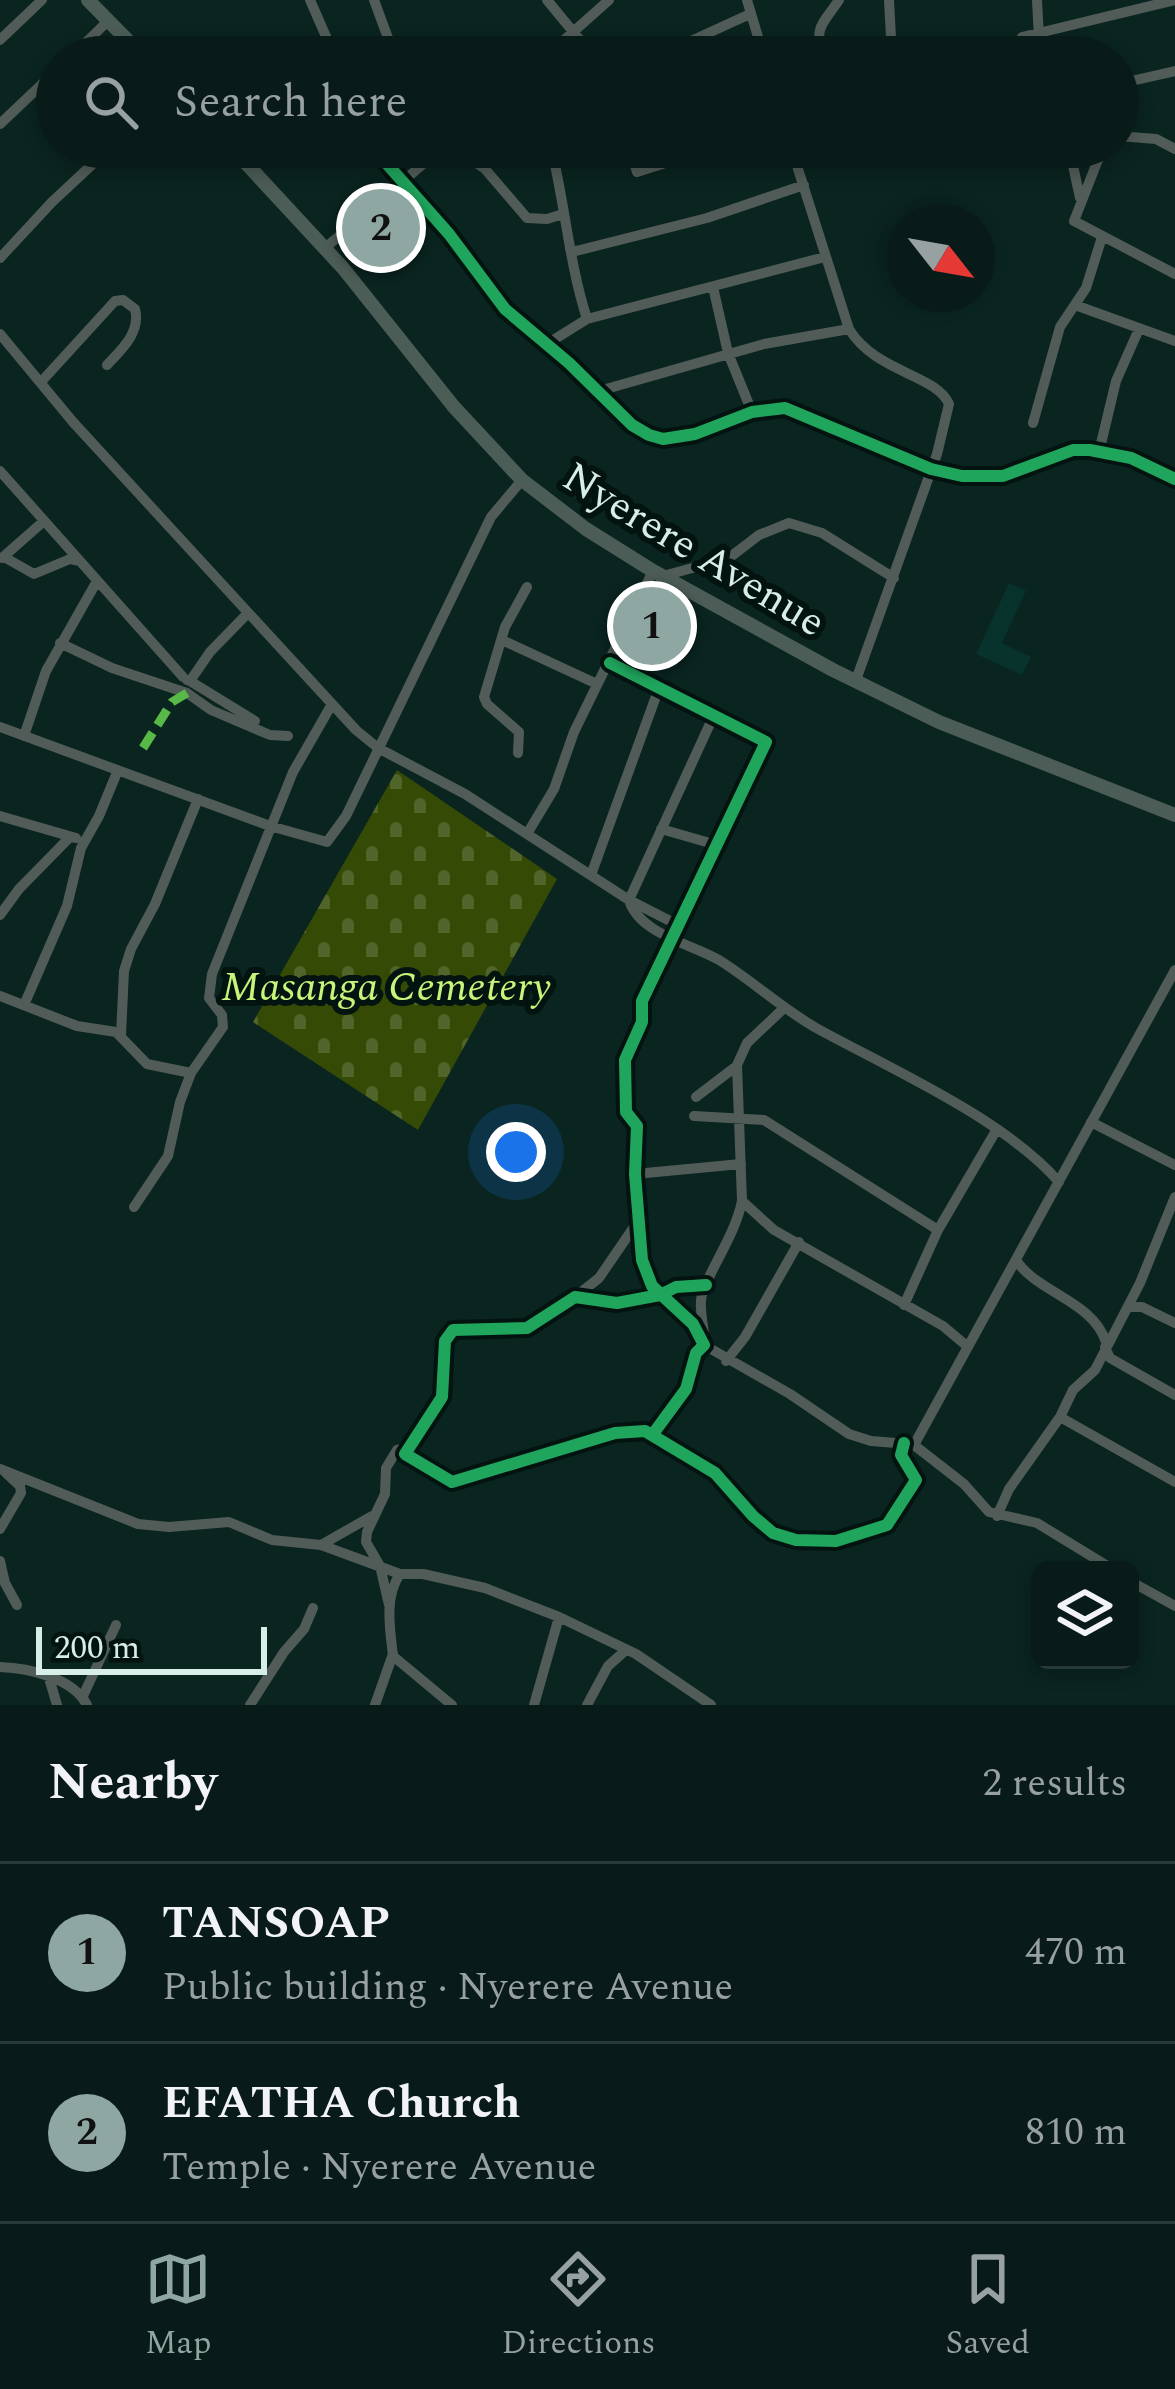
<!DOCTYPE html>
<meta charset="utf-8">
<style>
body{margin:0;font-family:Spectral,serif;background:#112421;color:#f1f3f6}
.controls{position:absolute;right:36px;bottom:36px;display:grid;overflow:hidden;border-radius:18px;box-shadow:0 6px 18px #0003}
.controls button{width:108px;height:108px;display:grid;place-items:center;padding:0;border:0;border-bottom:3px solid #293937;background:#081b18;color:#f1f3f6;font:60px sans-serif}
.compass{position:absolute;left:887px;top:204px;width:108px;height:108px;border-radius:50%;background:#081b18;box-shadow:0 6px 18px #0003;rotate:121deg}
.scale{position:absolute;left:36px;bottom:30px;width:231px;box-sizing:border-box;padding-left:12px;border:6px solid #d6ede8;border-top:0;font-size:33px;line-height:42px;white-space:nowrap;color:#d6ede8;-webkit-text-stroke:9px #031310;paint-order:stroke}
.you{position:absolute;left:516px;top:1152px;width:42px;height:42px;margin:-30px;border:9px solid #fff;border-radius:50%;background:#1a73e8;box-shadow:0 0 0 18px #1a73e833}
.badge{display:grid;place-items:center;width:78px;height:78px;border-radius:50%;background:#8fa7a2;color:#111;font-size:39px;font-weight:700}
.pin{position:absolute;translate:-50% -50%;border:6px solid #fff;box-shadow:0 3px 12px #0006}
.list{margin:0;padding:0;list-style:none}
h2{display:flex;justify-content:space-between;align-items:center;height:156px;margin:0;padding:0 48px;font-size:51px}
h2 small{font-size:39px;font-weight:400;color:#98a1a2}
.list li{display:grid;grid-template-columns:78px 1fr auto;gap:36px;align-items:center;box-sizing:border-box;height:180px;padding:0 48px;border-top:3px solid #293937}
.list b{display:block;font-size:45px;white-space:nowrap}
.list p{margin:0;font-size:39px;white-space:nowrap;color:#98a1a2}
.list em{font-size:39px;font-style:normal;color:#98a1a2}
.icon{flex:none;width:66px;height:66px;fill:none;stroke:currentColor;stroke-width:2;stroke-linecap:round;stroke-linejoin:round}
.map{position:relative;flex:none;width:1175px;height:1705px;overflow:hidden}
.search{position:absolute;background:#081b18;box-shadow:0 6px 18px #0003;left:36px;right:36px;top:36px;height:132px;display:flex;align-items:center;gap:30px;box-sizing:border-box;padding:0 42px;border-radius:66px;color:#98a1a2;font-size:45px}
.sheet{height:516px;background:#081b18}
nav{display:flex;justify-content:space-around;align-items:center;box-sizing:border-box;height:168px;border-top:3px solid #293937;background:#081b18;font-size:33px;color:#98a1a2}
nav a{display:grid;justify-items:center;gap:6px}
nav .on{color:#8fa7a2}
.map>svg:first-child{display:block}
</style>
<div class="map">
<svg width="1175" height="1705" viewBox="0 0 1175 1705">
<defs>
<pattern id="cemetery-stones" width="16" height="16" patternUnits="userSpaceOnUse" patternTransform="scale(3)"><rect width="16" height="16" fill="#344a05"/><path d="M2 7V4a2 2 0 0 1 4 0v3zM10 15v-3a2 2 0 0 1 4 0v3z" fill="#516429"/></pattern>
</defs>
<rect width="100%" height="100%" fill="#0a2420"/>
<path fill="#08322c" d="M1009,583L1026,591L1002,643L1031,657L1022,675L976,654Z"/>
<path fill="url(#cemetery-stones)" d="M397,770L557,879L418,1130L253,1022Z"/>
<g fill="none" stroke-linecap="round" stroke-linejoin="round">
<path stroke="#515c58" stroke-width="10" d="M310,0L335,57
M374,0L395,57
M547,0L594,57
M747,0L764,57
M889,0L892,57
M1037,0L1040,57
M0,40L42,0
M71,57L108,21
M545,57L609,0
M656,57L750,14
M825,57C812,28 823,24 839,0
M1008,57L1022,37L1175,0
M1118,84L1175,71
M0,124L57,70
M1118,136L1156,139L1175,149
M372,147L449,234L505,309L569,363L632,425L649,435L663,439L695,434L752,412L785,408L931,469L962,476H1003L1073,450H1090L1131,458L1175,479
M453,147L485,169L527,218L547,219L563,214
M551,147C565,204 569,263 587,319
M629,147L637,172L716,147
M791,147L849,329C876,373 936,374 949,404L937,454L856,680
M1069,147L1080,198
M1103,147L1074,221L1175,274
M325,248L443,147
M570,249L576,251L707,218L804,185
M0,258L52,202L111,147
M713,287L728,353L752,412
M1075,305L1175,341
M0,334L73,422L356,730L378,748L465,794L629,900L678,925
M547,344L587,319L825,257
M41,382L115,301L123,300L135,309C141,332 122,349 107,365
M599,391L764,344L849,329
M1033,423L1060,327L1086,288L1102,237
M1099,452L1116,381L1139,329
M0,471L183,677
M4,557L34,574L70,559L80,561
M2,558L44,521
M663,576L729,558L759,535L789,523L822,533L894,578
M504,641L597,684
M60,643L112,668L187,693L211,710L270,735L288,736
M610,663L766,742L642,1001V1022L625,1060L626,1112L637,1126L635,1174L642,1260L652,1286L693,1324L704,1345L696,1353L686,1389L653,1434
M187,680L190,681L210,652L247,614
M190,681L255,721
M714,715L629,900C639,934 692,944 719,960C753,981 782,1009 818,1029C893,1070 1004,1119 1059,1182
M0,727L270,826L327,842L346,816L491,517L522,480
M24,736L46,671L97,581
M518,753L519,732L487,704L484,697L505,627L527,587
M0,816L76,838
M661,829L717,845
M527,834L554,789L574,732L653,571
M591,875L659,688
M0,915L19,889L70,837
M0,996L77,1026L116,1032L147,1064L191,1073
M24,1005L67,906L81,848L99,816L118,770
M783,1009L747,1043L737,1065L742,1201L774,1230L943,1326L968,1347
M121,1035L124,971L131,949L155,904L198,799
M696,1097L734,1068
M694,1116L764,1120L938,1230
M1091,1122L1175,1165
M635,1174L741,1164
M742,1201C736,1231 716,1260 704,1288C696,1306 706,1328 704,1345L790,1394L849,1434L871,1441L909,1444
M134,1207L168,1156L180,1102L191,1073L223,1027L222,1015L209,998L212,974L293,772L332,704
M1016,1260C1037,1293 1092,1300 1106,1342
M706,1285L676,1287L660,1295L617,1303L575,1297L527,1328L453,1330L445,1341L442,1397L405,1454L452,1482L615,1433L645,1431L715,1473L753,1516L773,1533L796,1540L836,1541L887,1525L916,1480L901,1455L904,1443
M575,1297L599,1278L638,1221
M904,1305L938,1230L997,1129
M1129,1307H1142L1175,1323
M1105,1347L1110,1358L1175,1395
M726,1361L745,1337L799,1242
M1060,1417L1175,1482
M0,1469L138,1524L169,1527L229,1522L272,1540L321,1545L400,1574H423L485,1588L559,1617L636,1654L711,1705
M997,1516L1009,1489L1060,1417L1073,1390L1095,1370L1140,1283L1175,1197
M0,1529L21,1493L20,1486L6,1473
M321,1545L372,1516
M0,1561L5,1583L17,1605
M1114,1570L1037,1523L989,1512L964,1484L914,1445L1175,970
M400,1574C384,1597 390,1629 393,1656L452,1705
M1130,1581L1175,1606
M389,1605L380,1566L366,1542L367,1532L385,1494L386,1468L397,1450L406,1448
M0,1667C29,1668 73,1678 87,1705
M49,1678L57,1705
M83,1696L116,1625
M250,1705L284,1652L304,1629L313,1608
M375,1705L393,1654
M534,1705L559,1617
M587,1705L608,1666L626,1650"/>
<path stroke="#4c5c57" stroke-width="14" d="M88,0L144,57
M231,147L343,268L454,407L522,480L586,529L653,571L833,670L939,722L1175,815"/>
<path stroke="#58b947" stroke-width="9" stroke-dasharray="18 9" stroke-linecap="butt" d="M143,748L172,702L187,693"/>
<g stroke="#031310" stroke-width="20">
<path id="cycleway" d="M372,147L449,234L505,309L569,363L632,425L649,435L663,439L695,434L752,412L785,408L931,469L962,476H1003L1073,450H1090L1131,458L1175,479
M610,663L766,742L642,1001V1022L625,1060L626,1112L637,1126L635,1174L642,1260L652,1286L693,1324L704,1345L696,1353L686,1389L653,1434
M706,1285L676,1287L660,1295L617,1303L575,1297L527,1328L453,1330L445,1341L442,1397L405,1454L452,1482L615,1433L645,1431L715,1473L753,1516L773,1533L796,1540L836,1541L887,1525L916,1480L901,1455L904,1443"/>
</g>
<use href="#cycleway" stroke="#20a55d" stroke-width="12"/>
</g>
<g text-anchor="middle" stroke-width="12" stroke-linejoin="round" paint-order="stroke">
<g font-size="42" fill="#d6ede8" stroke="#031310">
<text transform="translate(695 548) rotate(31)" y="15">Nyerere Avenue</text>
</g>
<g font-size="42" font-style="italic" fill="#c7f479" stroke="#031310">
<text x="386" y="1000">Masanga Cemetery</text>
</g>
</g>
</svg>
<div class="controls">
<button><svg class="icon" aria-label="layers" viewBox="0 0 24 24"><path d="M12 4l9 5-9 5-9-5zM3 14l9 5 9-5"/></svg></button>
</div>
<svg class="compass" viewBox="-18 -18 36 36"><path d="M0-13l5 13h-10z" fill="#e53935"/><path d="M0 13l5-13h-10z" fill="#98a1a2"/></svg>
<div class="scale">200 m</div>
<div class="you"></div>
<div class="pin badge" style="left:652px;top:626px">1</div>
<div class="pin badge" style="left:381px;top:228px">2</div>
<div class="search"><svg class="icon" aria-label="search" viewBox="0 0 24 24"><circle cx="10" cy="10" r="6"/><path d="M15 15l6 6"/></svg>Search here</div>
</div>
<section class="sheet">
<h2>Nearby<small>2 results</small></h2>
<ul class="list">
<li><span class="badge">1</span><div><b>TANSOAP</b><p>Public building · Nyerere Avenue</p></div><em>470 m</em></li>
<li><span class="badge">2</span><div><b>EFATHA Church</b><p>Temple · Nyerere Avenue</p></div><em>810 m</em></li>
</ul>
</section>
<nav>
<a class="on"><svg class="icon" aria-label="map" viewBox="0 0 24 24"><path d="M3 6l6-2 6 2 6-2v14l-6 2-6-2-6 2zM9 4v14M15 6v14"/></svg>Map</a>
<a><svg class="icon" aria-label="directions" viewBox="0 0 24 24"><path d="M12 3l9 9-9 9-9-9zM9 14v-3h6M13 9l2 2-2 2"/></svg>Directions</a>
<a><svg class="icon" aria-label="saved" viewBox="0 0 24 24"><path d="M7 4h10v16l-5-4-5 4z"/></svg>Saved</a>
</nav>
